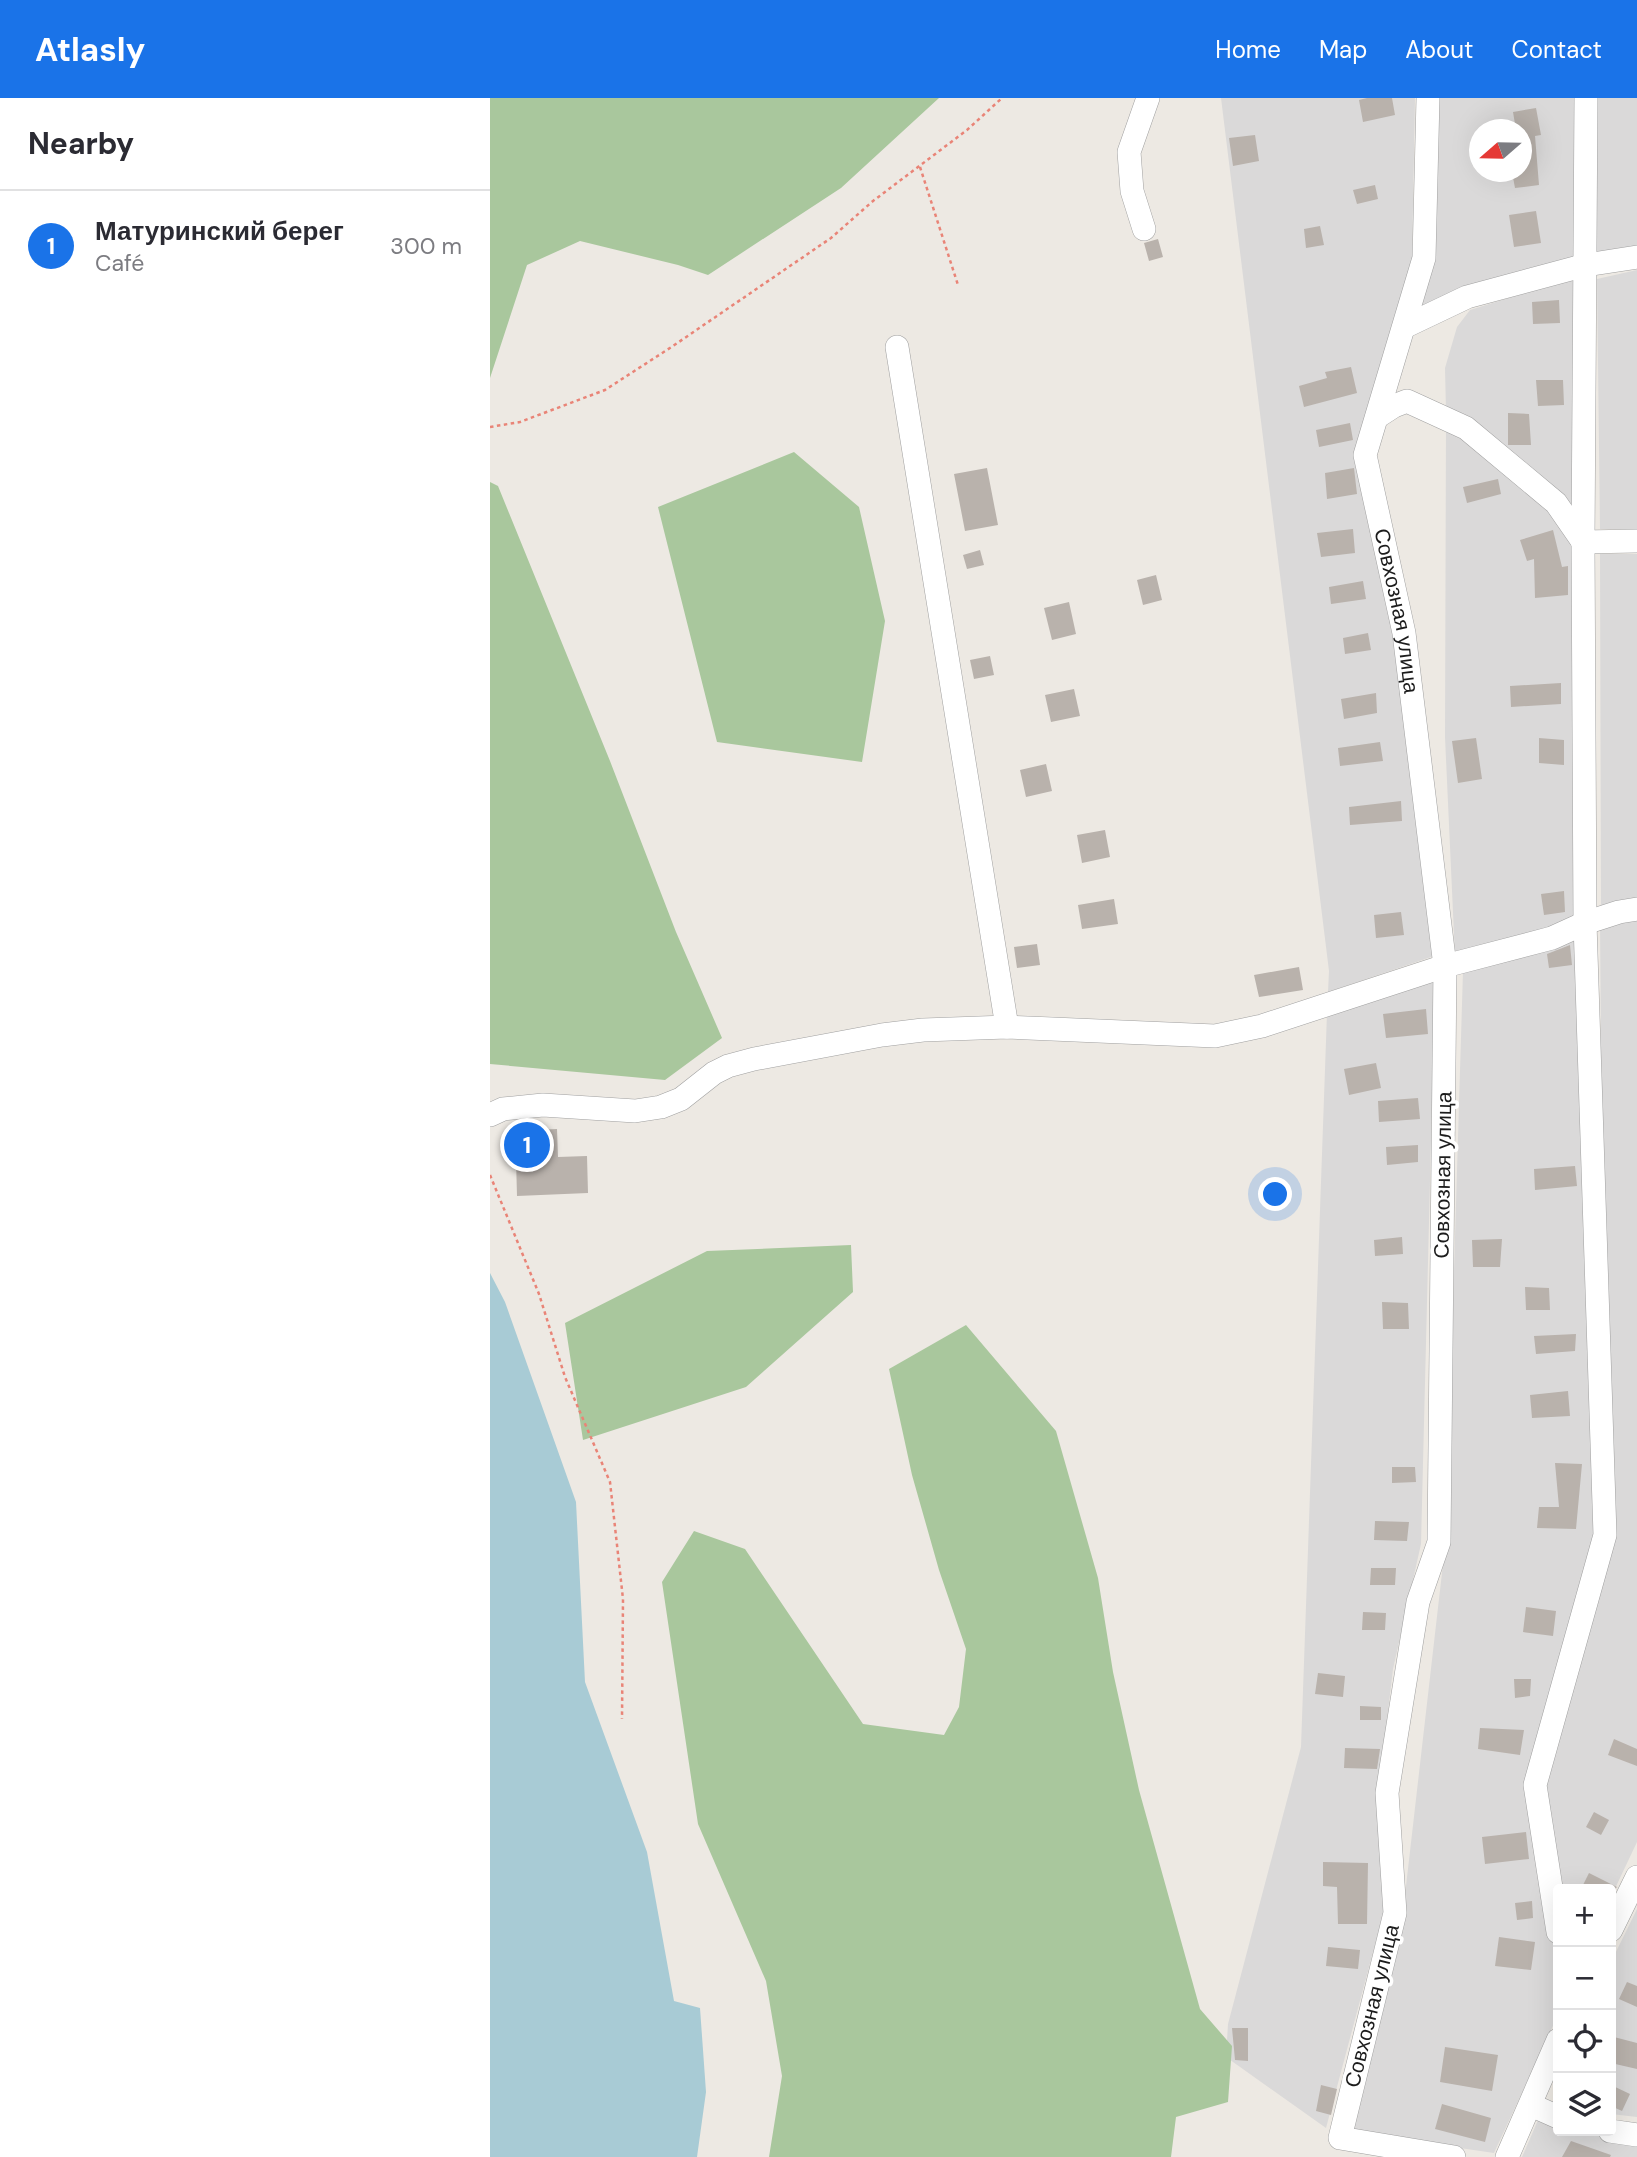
<!DOCTYPE html>
<meta charset="utf-8">
<style>
body{margin:0;font-family:"DM Sans",sans-serif;background:#f7f7f7;color:#2b2b33}
.controls{position:absolute;right:21px;bottom:21px;display:grid;overflow:hidden;border-radius:7px;box-shadow:0 7px 28px #0002}
.controls button{width:63px;height:63px;display:grid;place-items:center;padding:0;border:0;border-bottom:2px solid #e1e1e2;background:#fff;color:#2b2b33;font:35px sans-serif}
.compass{position:absolute;left:979px;top:21px;width:63px;height:63px;border-radius:50%;background:#fff;box-shadow:0 7px 28px #0002;rotate:250deg}
.you{position:absolute;left:786px;top:1097px;width:24px;height:24px;margin:-18px;border:5px solid #fff;border-radius:50%;background:#1a73e8;box-shadow:0 0 0 10px #1a73e833}
.badge{display:grid;place-items:center;width:46px;height:46px;border-radius:50%;background:#1a73e8;color:#fff;font-size:23px;font-weight:700}
.pin{position:absolute;translate:-50% -50%;border:4px solid #fff;box-shadow:0 2px 7px #0006}
.list{margin:0;padding:0;list-style:none}
h2{display:flex;justify-content:space-between;align-items:center;height:91px;margin:0;padding:0 28px;font-size:30px}
h2 small{font-size:23px;font-weight:400;color:#7c7c81}
.list li{display:grid;grid-template-columns:46px 1fr auto;gap:21px;align-items:center;box-sizing:border-box;height:112px;padding:0 28px;border-top:2px solid #e1e1e2}
.list b{display:block;font-size:26px;white-space:nowrap}
.list p{margin:0;font-size:23px;white-space:nowrap;color:#7c7c81}
.list em{font-size:23px;font-style:normal;color:#7c7c81}
.icon{flex:none;width:38px;height:38px;fill:none;stroke:currentColor;stroke-width:2;stroke-linecap:round;stroke-linejoin:round}
.map{position:relative;flex:none;width:1147px;height:2059px;overflow:hidden}
header{display:flex;align-items:center;gap:42px;box-sizing:border-box;height:98px;padding:0 35px;background:#1a73e8;color:#fff}
header strong{font-size:33px}
nav{display:flex;gap:38px;margin-inline-start:auto;font-size:24px}
main{display:flex}
aside{flex:1;background:#fff}
.map>svg:first-child{display:block}
</style>
<header>
<strong>Atlasly</strong>
<nav><a>Home</a><a>Map</a><a>About</a><a>Contact</a></nav>
</header>
<main>
<aside>
<h2>Nearby<small></small></h2>
<ul class="list">
<li><span class="badge">1</span><div><b>Матуринский берег</b><p>Café</p></div><em>300 m</em></li>
</ul>
</aside>
<div class="map">
<svg width="1147" height="2059" viewBox="0 0 1147 2059">
<rect width="100%" height="100%" fill="#ede9e3"/>
<path fill="#dad9d9" fill-rule="evenodd" d="M731,0H925L922,161L867,358L906,546L944,858L838,894L839,873Z
M945,0H1088L1089,162L923,216ZM990,32H1032V74H990Z
M1104,0H1147V151L1104,159Z
M1147,172V431H1110L1107,181Z
M1089,178L1086,425L956,313L955,270L967,229L980,212Z
M956,326L1061,407L1083,448L1086,822L965,858L955,639Z
M1110,456H1147V802L1111,812Z
M1147,818V1744L1121,1799V1791H1070L1055,1686L1115,1437L1110,824Z
M1087,838L1105,1441L1040,1688L1068,1874V1917L1004,2055L861,2034L912,1823L956,1440L973,873Z
M945,882L931,1446L903,1571L888,1698L894,1813L836,2030L736,1959L738,1926L811,1649L837,915Z
M1147,1811V2019L1121,2016V1864Z
M1048,2022L1068,2028V2033H1083L1147,2044V2059H1032Z"/>
<path fill="#a9c79d" d="M0,0H449L351,90L218,177L188,167L90,143L37,167L0,280Z
M304,354L369,409L395,523L372,664L227,644L168,409Z
M0,384L8,388L120,663L186,834L232,940L175,982L0,966Z
M361,1147L363,1194L256,1289L93,1342L75,1225L217,1153Z
M476,1227L566,1333L608,1480L623,1574L649,1692L710,1911L742,1948L738,2004L686,2019L681,2059H279L292,1978L276,1883L208,1726L172,1484L204,1433L255,1451L373,1626L454,1637L469,1609L476,1551L449,1472L422,1377L399,1271Z"/>
<path fill="#a8cbd5" d="M0,1175L15,1204L86,1404L95,1584L157,1754L184,1903L210,1910L216,1994L207,2059H0Z"/>
<path fill="#b9b2ac" d="M877,0H902L905,17L873,24L869,2Z
M1046,10L1051,37L1045,38L1049,87L1025,90L1022,74H1032V32H1026L1023,14Z
M765,37L769,63L743,68L739,40Z
M885,87L888,101L867,106L863,92Z
M1046,113L1051,145L1024,149L1019,117Z
M830,128L834,147L816,150L814,131Z
M668,141L673,159L659,163L654,145Z
M1069,202L1070,225L1043,226L1042,204Z
M861,269L867,295L814,309L809,288L837,280L835,274Z
M1046,282H1073L1074,307L1048,308Z
M1018,315L1039,316L1041,347H1018Z
M860,325L863,342L829,349L826,332Z
M497,370L508,427L475,433L464,376Z
M864,370L867,396L837,401L835,375Z
M1008,381L1011,396L977,405L973,389Z
M863,431L865,455L831,459L827,435Z
M1063,432L1072,469L1078,468V497L1045,500L1044,461L1037,463L1030,442Z
M490,452L494,467L477,471L473,457Z
M666,477L672,502L653,507L647,482Z
M873,483L876,501L841,506L839,489Z
M579,504L586,536L562,542L554,510Z
M878,535L881,552L855,556L853,540Z
M500,558L504,577L484,581L480,562Z
M1071,585V606L1021,609L1020,588Z
M584,591L590,618L561,624L555,597Z
M886,595L887,615L854,621L851,601Z
M986,640L992,681L968,685L962,643Z
M1049,640L1074,642V667L1049,665Z
M890,644L893,663L850,668L848,650Z
M556,666L562,693L536,699L530,672Z
M911,703L912,723L860,727L859,709Z
M615,732L620,759L592,765L587,737Z
M1074,793L1075,814L1054,817L1051,796Z
M624,801L628,826L592,831L588,807Z
M911,814L914,837L886,840L884,817Z
M547,846L550,867L527,870L524,849Z
M1080,847L1082,867L1059,870L1057,856Z
M809,869L813,892L769,899L764,877Z
M936,911L938,936L896,940L893,916Z
M886,965L891,990L859,997L854,971Z
M928,1000L930,1021L889,1024L888,1003Z
M45,1022L46,1032L67,1031L68,1059L97,1058L98,1095L27,1098L25,1024Z
M928,1047V1064L897,1067L896,1049Z
M1085,1068L1087,1088L1045,1092L1044,1071Z
M912,1139L913,1156L885,1158L884,1142Z
M1012,1141L1010,1169H983L982,1142Z
M1035,1189L1059,1190L1060,1212H1036Z
M892,1204L918,1205L919,1231H893Z
M1086,1236L1085,1253L1046,1256L1044,1238Z
M1078,1293L1080,1318L1042,1320L1040,1297Z
M1065,1365L1092,1366L1086,1431L1047,1430L1049,1409H1069Z
M902,1369H925L926,1384L902,1385Z
M885,1423L919,1424L917,1443L884,1442Z
M881,1470H906L905,1487H880Z
M1036,1509L1066,1513L1063,1538L1033,1534Z
M873,1514L896,1515L895,1532H872Z
M828,1575L855,1578L853,1599L825,1596Z
M1024,1581H1041L1040,1598L1025,1600Z
M870,1608L891,1609V1622H870Z
M990,1630L1034,1632L1030,1657L988,1651Z
M1124,1641L1147,1651V1668L1118,1657Z
M855,1650L890,1651L887,1671L854,1670Z
M1104,1714L1119,1722L1111,1737L1096,1729Z
M1036,1734L1039,1761L995,1766L992,1739Z
M833,1764L878,1765L877,1826H848L847,1789L833,1788Z
M1099,1775L1127,1789L1125,1791H1091Z
M1042,1803L1043,1820L1027,1822L1025,1805Z
M1009,1839L1045,1844L1041,1872L1005,1868Z
M838,1849L870,1852L868,1871L836,1868Z
M1137,1884L1147,1888V1909L1129,1901Z
M742,1930H758V1963L745,1962Z
M1124,1939L1147,1945V1971L1121,1965V1953Z
M955,1949L1008,1957L1002,1993L950,1984Z
M831,1987L847,1991L841,2017L826,2013Z
M1121,1987L1140,1996L1132,2013L1121,2008Z
M952,2006L1001,2020L995,2044L945,2031Z
M1081,2043L1121,2057L1120,2059H1072Z"/>
<g fill="none" stroke-linecap="round" stroke-linejoin="round">
<g stroke="#a0a0a0" stroke-width="24">
<g id="minor">
<path id="s1" d="M938,0L934,160L875,357L914,535L955,868L949,1444L928,1504L897,1695L905,1815L850,2040L964,2059"/>
<path d="M654,131L642,93L639,54L658,0"/>
<path d="M914,229L977,199L1096,167L1147,159"/>
<path d="M407,249L517,929"/>
<path d="M887,319L904,308L917,303L976,330L1066,405L1093,444"/>
<path d="M1093,444L1147,443"/>
<path d="M0,1017L13,1011L53,1007L145,1013L171,1009L191,1001L224,975L238,968L264,961L392,937L433,932L517,929L725,938L772,928L955,868L1062,840L1095,825L1129,814L1147,811"/>
<path d="M1121,1832L1147,1779"/>
<path d="M1068,1834L1045,1687L1115,1437L1095,825L1093,444L1096,0"/>
<path d="M1041,2007L1068,2019"/>
<path d="M1120,2033L1147,2037"/>
<path d="M1017,2059L1068,1942"/>
</g>
</g>
<path stroke="#e98477" stroke-width="2.5" stroke-dasharray="3.5 3.5" stroke-linecap="butt" d="M430,69L468,187
M0,329L30,324L115,292L183,248L341,140L383,103L477,32L512,0
M0,1077L49,1196L75,1279L120,1384L133,1501L132,1621"/>
<use href="#minor" stroke="#fff" stroke-width="23"/>
</g>
<g text-anchor="middle" stroke-width="7" stroke-linejoin="round" paint-order="stroke">
<g font-size="21" fill="#1c1c1c" stroke="#fff">
<text dy="7" stroke="none"><textPath href="#s1" startOffset="525">Совхозная улица</textPath></text>
<text transform="translate(953 1077) rotate(-89)" y="7">Совхозная улица</text>
<text transform="translate(882 1908) rotate(-76)" y="7">Совхозная улица</text>
</g>
</g>
</svg>
<div class="controls">
<button>+</button>
<button>−</button>
<button><svg class="icon" aria-label="locate" viewBox="0 0 24 24"><circle cx="12" cy="12" r="6"/><path d="M12 2v4M12 18v4M2 12h4M18 12h4"/></svg></button>
<button><svg class="icon" aria-label="layers" viewBox="0 0 24 24"><path d="M12 4l9 5-9 5-9-5zM3 14l9 5 9-5"/></svg></button>
</div>
<svg class="compass" viewBox="-18 -18 36 36"><path d="M0-13l5 13h-10z" fill="#e53935"/><path d="M0 13l5-13h-10z" fill="#7c7c81"/></svg>
<div class="you"></div>
<div class="pin badge" style="left:37px;top:1047px">1</div>
</div>
</main>
